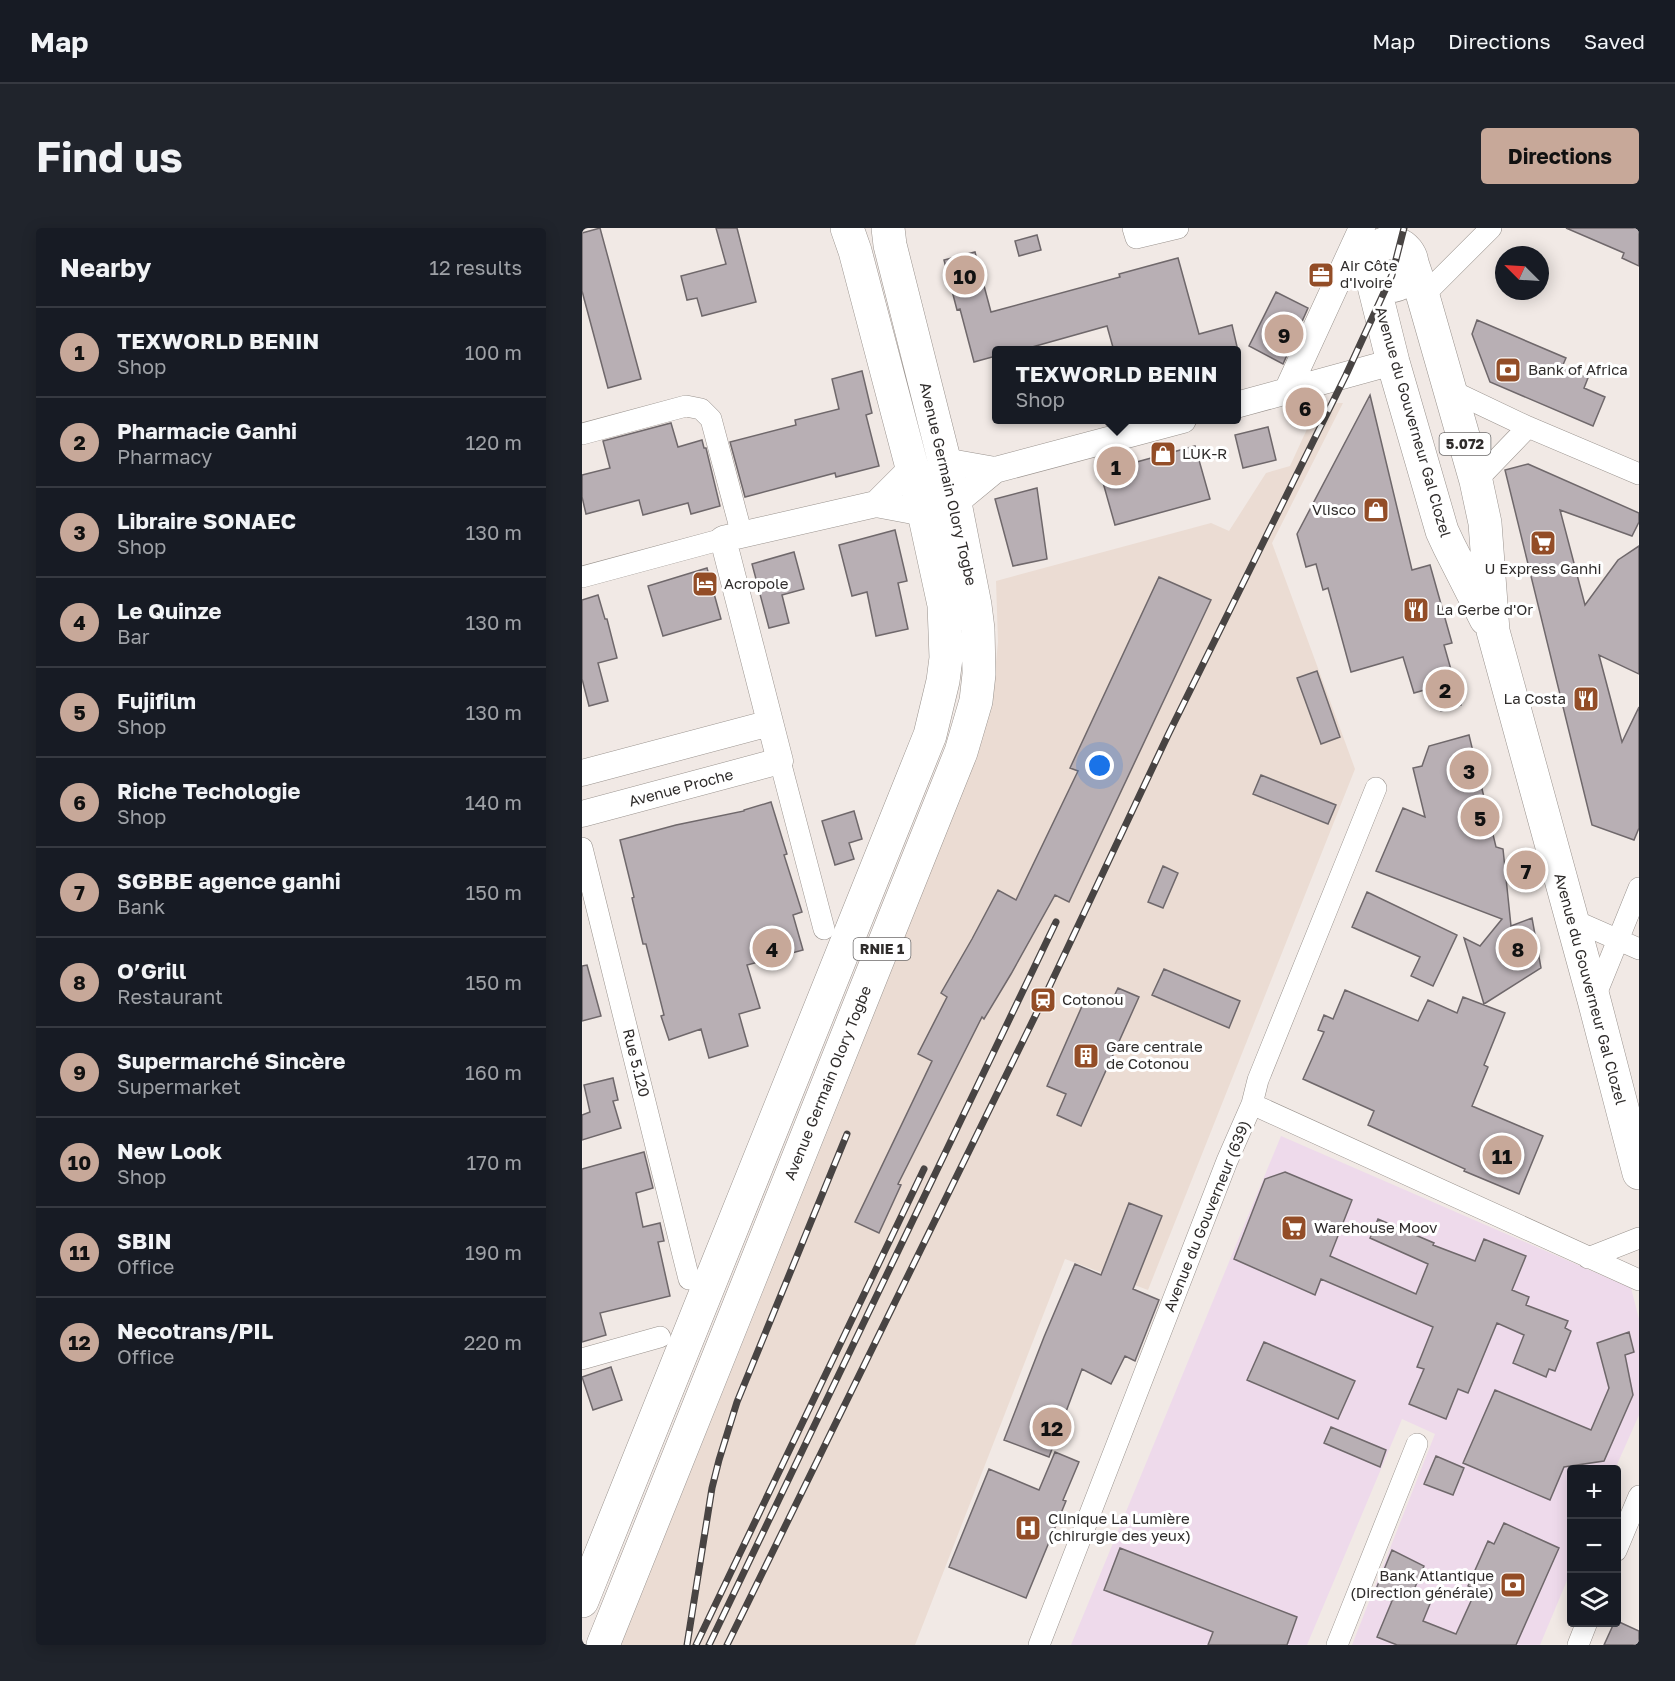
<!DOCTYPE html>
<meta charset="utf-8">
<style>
body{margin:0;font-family:"Golos Text",sans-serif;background:#20242c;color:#f1f3f6}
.controls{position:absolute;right:18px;bottom:18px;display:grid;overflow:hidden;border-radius:6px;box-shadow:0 3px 15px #0003}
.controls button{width:54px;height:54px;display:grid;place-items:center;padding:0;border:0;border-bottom:2px solid #363941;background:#171b24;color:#f1f3f6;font:30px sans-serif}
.compass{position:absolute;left:913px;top:18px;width:54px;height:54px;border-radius:50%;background:#171b24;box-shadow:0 3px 15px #0003;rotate:294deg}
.you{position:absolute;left:518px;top:538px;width:21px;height:21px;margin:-15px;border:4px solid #fff;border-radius:50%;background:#1a73e8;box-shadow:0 0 0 9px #1a73e833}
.badge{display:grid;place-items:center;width:39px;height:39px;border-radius:50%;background:#c7a899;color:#111;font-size:20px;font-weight:700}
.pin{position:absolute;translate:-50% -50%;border:3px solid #fff;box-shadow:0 2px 6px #0006}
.popup{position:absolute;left:410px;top:118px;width:249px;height:78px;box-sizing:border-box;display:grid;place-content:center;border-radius:6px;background:#171b24;filter:drop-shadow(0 2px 4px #0005);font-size:20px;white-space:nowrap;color:#9ea1a6}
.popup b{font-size:22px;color:#f1f3f6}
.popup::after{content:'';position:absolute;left:50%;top:100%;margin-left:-12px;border:12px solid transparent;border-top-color:#171b24}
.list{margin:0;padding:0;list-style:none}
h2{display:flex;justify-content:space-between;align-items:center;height:78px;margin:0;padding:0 24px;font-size:26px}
h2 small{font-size:20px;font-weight:400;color:#9ea1a6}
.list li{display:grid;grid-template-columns:39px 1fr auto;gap:18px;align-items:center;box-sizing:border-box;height:90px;padding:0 24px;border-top:2px solid #363941}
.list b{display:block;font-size:22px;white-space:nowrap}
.list p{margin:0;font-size:20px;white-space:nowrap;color:#9ea1a6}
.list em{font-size:20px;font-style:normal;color:#9ea1a6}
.icon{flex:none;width:33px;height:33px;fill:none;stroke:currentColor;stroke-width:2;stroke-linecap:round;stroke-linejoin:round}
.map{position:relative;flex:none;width:1057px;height:1417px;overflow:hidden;border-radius:6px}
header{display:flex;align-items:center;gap:36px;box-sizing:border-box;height:84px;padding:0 30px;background:#171b24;border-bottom:2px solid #363941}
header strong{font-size:28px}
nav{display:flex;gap:33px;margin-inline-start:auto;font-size:21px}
.intro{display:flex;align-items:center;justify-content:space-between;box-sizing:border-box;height:144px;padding:0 36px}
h1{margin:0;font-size:42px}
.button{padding:15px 27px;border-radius:6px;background:#c7a899;color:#111;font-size:21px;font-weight:700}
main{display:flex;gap:36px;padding:0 36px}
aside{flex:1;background:#171b24;border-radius:6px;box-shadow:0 3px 15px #0003}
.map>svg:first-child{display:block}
</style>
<header>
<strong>Map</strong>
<nav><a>Map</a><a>Directions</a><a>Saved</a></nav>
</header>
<div class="intro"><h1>Find us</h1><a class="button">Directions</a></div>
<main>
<aside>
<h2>Nearby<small>12 results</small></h2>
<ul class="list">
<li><span class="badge">1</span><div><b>TEXWORLD BENIN</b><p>Shop</p></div><em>100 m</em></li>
<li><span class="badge">2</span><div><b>Pharmacie Ganhi</b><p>Pharmacy</p></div><em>120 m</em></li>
<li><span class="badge">3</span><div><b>Libraire SONAEC</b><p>Shop</p></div><em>130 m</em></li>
<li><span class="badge">4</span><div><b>Le Quinze</b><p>Bar</p></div><em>130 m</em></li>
<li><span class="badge">5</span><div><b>Fujifilm</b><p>Shop</p></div><em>130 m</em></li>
<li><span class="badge">6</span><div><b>Riche Techologie</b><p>Shop</p></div><em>140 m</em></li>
<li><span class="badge">7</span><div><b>SGBBE agence ganhi</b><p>Bank</p></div><em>150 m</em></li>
<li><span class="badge">8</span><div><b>O’Grill</b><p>Restaurant</p></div><em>150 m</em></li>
<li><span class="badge">9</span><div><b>Supermarché Sincère</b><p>Supermarket</p></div><em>160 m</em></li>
<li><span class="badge">10</span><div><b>New Look</b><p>Shop</p></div><em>170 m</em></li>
<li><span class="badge">11</span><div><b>SBIN</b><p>Office</p></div><em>190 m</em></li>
<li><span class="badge">12</span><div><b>Necotrans/PIL</b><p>Office</p></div><em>220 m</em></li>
</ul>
</aside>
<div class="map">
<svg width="1057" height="1417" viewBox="0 0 1057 1417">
<rect width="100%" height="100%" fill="#f1e9e5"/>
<path fill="#eedaeb" d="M699,908L1049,1060L1057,1091V1187L1033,1241L990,1242L989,1343L958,1417H770L853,1206L820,1191L725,1417H489Z"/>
<path fill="#ebdcd3" d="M737,175H761L690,315L773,541L566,1062L483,1031L333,1417H39L258,872L384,554L400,511L408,482L413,445L416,414L414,353L629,295L647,303L684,245L708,238Z"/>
<path fill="#b8afb4" stroke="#6f686b" stroke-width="1.5" d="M18,0L59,151L26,160L0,63V5Z
M134,0H155L174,74L120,88L115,70L105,72L99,48L144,36Z
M984,0H1057V38L1040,30L1042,25Z
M455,7L459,22L437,28L433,13Z
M393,24L409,84L538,49L537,46L596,30L617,106L650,97L656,123H532L525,98L436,123H414V128L392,134L378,81L375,82L362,32Z
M694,64L726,80L701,136L667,118Z
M895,92L984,130L980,139L1006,150L1002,160L1023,169L1011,198L908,154L890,106Z
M280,143L290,185L284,187L297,238L254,249L253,245L163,269L148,214L214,197L213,192L257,181L250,151Z
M788,167L830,342L848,337L870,415L862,417L879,477L859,483L853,459L832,465L821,429L769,444L746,360L741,362L734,336L724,339L715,306Z
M89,195L96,219L120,212L122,220H124L138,278L109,286L106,275L61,287L57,272L4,286L0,269V247L28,240L21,213Z
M686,199L694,232L661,240L653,207Z
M613,218L628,271L533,297L518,244Z
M946,236L1057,285V294L1050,308L978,282L1003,377L1036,332L1057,318V446L1017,427L1040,514L1057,479V600L1052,612L1010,597L923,242Z
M455,260L465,331L431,338L413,271Z
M313,302L325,353L316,355L326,401L294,408L285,364L270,368L257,317Z
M212,324L222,361L200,367L207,395L187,400L170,336Z
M125,340L139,391L81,408L66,358Z
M577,349L629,372L487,674L473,667L429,746L402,791L400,789L316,956L319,957L297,1005L273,994L350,833L336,826L365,769L359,765L390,711L416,662L434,672L496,543L488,540Z
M16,367L23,391H25L35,430L16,435L26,473L7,478L0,451V372Z
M735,443L758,509L739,516L715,450Z
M887,507L914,619L921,621L929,698L950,690L959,740L902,776L882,710L898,718L920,691L794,643L821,580L843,589L831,540L840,538L847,518Z
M679,547L754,577L746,596L671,566Z
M189,574L205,626L202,627L220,684L211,687L221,722L165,737L178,780L157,786L166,818L127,830L119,801L87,812L79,788L82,787L64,716H61L50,670L52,669L38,612L94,597L162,583V582Z
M272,583L280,611L267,615L272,631L253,637L240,593Z
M581,638L596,645L581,680L566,674Z
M785,664L875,707L851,758L829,748L838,729L770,699Z
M5,737L19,788L0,793V738Z
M582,741L658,773L647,800L570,767Z
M536,760L557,769L499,898L475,887L484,866L465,858L504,769L527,779Z
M763,762L836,793L846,772L875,785L881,769L923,785L902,837L906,839L890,878L961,908L937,966L882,943L883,941L786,897L792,883L721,851L742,804L736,802L742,787L751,791Z
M31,850L36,872L31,873L39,900L0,912V887L8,884L2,857Z
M62,924L71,960L54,965L61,999L78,995L82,1013L76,1014L88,1068L18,1085L24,1107L0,1114V941Z
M703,944L770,972L748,1028L834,1066L846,1036L788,1010L796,991L852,1015L851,1017L893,1033L902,1011L944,1028L930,1062L947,1069L944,1077L986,1093L983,1100L989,1103L973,1143L967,1141L964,1149L931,1135L942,1107L915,1095L886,1165L876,1161L864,1191L827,1176L842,1141L835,1139L851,1099L739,1051L733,1067L652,1031L683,951Z
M547,975L580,988L551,1061L577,1072L553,1133L543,1128L529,1156L500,1141L467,1229L422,1212L462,1109L493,1036L519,1047Z
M1047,1104L1052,1124L1043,1127L1051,1167L1022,1233L982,1239L968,1272L881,1235L913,1162L1009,1202L1027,1160L1015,1115Z
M682,1114L773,1153L756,1191L665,1152Z
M29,1139L40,1172L11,1182L0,1149Z
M749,1199L804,1222L798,1239L742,1215Z
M473,1224L497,1234L481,1272L484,1273L444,1370L367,1339L407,1241L457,1262Z
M854,1228L882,1240L871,1267L842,1256Z
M922,1295L977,1320L934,1417H815L795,1409L810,1373L792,1366L810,1322L842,1338L831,1364L850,1371L841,1393L874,1406L894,1362L886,1358L906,1313L912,1316Z
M538,1320L715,1389L705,1417H626L631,1404L522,1362Z
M1035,1393L1057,1403V1417H1022L1032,1395Z"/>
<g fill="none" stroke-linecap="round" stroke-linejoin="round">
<g stroke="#9a938e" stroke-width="22">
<path id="minor" d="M551,0L554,10L596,0
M841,68L909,0
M868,162L946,199L1057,246
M0,206L104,178L119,181L129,191L160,307
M894,253L946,199
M0,349L141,311
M198,533L242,701
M0,620L107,1051
M989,691L1057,721
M1012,771L1057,660
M670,876L1057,1052
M1006,1030L1057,1010
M0,1131L78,1109
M1034,1323L1057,1268
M457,1417L645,933L670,876L676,852L794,560
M755,1417L835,1216
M996,1417L1005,1394"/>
</g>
<g stroke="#9a938e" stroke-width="27">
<path id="tertiary" d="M705,163L780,0
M654,177L811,134
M362,233L413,242
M373,275L413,242L601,192
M294,276L330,240
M0,545L188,495
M0,586L198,533L141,311L294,276L342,285"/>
</g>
<g stroke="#9a938e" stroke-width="34">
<path id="primary" d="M830,35L841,68L894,253L903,295L911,403L1012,772L1057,945
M790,46C807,74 843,46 825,23C821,18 815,15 808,15C794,15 786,29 788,42L811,134L860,303L867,318L904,391"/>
</g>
<g stroke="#9a938e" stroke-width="34">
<path id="trunk" d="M0,1373L348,507L361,453L364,430L362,377L342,285L273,23L265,0
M21,1417L379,524L394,473L397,446L396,401L393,377L373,275L308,17L306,0"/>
</g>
<use href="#minor" stroke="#fff" stroke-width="21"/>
<use href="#tertiary" stroke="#fff" stroke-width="26"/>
<use href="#primary" stroke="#fff" stroke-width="33"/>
<use href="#trunk" stroke="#fff" stroke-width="33"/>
<g stroke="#484443" stroke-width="7">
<path id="rail" d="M105,1417L130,1260L137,1232L155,1174L265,906
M114,1417L342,941
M127,1417L474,694
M145,1417L461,772L586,507L764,147L810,47L822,0"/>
</g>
<use href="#rail" stroke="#fff" stroke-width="4.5" stroke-dasharray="14" stroke-linecap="butt"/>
</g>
<defs>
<g id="office-square" transform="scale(1.35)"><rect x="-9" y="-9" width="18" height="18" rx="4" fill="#934d27" stroke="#fff"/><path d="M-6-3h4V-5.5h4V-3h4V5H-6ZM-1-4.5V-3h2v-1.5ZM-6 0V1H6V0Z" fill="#fff"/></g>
<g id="bank-square" transform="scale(1.35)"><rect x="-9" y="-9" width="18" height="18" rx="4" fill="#934d27" stroke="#fff"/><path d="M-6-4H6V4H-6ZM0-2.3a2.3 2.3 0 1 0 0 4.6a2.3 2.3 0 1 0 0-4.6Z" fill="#fff"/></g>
<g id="shop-square" transform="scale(1.35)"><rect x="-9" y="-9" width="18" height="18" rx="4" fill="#934d27" stroke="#fff"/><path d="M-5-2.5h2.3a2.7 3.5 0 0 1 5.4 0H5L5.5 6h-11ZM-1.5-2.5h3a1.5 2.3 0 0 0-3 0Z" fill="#fff"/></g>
<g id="supermarket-square" transform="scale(1.35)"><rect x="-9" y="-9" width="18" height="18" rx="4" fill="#934d27" stroke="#fff"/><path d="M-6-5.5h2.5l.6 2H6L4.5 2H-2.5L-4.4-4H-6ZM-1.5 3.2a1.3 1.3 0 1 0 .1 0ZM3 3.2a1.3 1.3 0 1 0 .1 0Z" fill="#fff"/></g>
<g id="hotel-square" transform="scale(1.35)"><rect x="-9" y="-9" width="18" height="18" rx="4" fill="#934d27" stroke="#fff"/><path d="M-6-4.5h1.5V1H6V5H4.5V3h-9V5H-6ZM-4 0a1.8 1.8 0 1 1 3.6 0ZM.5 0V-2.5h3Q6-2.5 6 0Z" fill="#fff"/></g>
<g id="restaurant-square" transform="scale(1.35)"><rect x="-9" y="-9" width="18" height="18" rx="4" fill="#934d27" stroke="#fff"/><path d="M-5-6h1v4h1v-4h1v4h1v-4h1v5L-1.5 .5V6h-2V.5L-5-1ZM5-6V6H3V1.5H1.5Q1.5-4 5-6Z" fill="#fff"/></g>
<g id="station-square" transform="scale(1.35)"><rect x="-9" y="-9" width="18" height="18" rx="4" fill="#934d27" stroke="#fff"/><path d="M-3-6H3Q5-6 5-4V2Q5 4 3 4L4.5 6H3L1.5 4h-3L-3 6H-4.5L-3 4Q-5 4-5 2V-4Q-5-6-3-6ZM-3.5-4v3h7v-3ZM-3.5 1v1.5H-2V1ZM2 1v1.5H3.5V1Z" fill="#fff"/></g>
<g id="building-square" transform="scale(1.35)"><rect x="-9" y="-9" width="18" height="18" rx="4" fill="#934d27" stroke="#fff"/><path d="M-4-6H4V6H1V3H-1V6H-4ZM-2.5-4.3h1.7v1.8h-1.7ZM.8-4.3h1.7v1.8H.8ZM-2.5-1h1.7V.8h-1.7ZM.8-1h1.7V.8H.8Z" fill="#fff"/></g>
<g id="hospital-square" transform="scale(1.35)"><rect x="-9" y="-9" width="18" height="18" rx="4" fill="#934d27" stroke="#fff"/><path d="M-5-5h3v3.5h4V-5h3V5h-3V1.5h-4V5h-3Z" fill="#fff"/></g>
</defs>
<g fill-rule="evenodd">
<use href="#office-square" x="739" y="47"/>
<use href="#bank-square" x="926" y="142"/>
<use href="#shop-square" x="581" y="226"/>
<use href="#shop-square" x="794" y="282"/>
<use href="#supermarket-square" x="961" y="315"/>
<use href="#hotel-square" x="123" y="356"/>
<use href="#restaurant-square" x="834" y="382"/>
<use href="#restaurant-square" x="1004" y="471"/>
<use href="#station-square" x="461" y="772"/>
<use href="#building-square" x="504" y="828"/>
<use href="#supermarket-square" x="712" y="1000"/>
<use href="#hospital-square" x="446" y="1300"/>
<use href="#bank-square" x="931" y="1357"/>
</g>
<g text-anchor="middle" stroke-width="6" stroke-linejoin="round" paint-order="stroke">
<g fill="#fff" stroke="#6d6b6b" stroke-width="1.5">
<rect x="857.5" y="205" width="51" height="22" rx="4.5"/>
<rect x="271.5" y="710" width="57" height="22" rx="4.5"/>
</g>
<g font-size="14" font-weight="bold" fill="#2f2c2b">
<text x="883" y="221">5.072</text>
<text x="300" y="726">RNIE 1</text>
</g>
<g font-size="15" fill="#2f2c2b" stroke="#fff" text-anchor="start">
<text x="758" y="43">Air Côte<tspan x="758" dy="17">d'Ivoire</tspan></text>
<text x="946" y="147">Bank of Africa</text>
<text x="600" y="231">LUK-R</text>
<text x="774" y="287" text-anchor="end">Vlisco</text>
<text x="961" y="346" text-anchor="middle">U Express Ganhi</text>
<text x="142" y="361">Acropole</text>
<text x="854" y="387">La Gerbe d'Or</text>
<text x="984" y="476" text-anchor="end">La Costa</text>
<text x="480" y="777">Cotonou</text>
<text x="524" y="824">Gare centrale<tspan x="524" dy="17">de Cotonou</tspan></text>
<text x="732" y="1005">Warehouse Moov</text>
<text x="466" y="1296">Clinique La Lumière<tspan x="466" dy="17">(chirurgie des yeux)</tspan></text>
<text x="912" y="1353" text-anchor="end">Bank Atlantique<tspan x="912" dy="17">(Direction générale)</tspan></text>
</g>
<g font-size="15" fill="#2f2c2b" stroke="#fff">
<text transform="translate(831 194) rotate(74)" y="5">Avenue du Gouverneur Gal Clozel</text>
<text transform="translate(366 256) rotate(77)" y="5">Avenue Germain Olory Togbe</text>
<text transform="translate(99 560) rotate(-15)" y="5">Avenue Proche</text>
<text transform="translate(1008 761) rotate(75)" y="5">Avenue du Gouverneur Gal Clozel</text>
<text transform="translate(54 835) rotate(76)" y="5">Rue 5.120</text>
<text transform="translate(246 855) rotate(-68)" y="5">Avenue Germain Olory Togbe</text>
<text transform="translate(625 988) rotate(-68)" y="5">Avenue du Gouverneur (639)</text>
</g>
</g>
</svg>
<div class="controls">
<button>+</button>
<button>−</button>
<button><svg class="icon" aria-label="layers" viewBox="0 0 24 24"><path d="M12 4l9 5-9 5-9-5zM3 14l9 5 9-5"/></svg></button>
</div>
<svg class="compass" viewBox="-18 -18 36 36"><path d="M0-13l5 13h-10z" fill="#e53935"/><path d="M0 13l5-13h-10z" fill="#9ea1a6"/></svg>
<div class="you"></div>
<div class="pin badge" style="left:534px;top:238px">1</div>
<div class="popup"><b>TEXWORLD BENIN</b>Shop</div>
<div class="pin badge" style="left:863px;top:461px">2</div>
<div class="pin badge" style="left:887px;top:542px">3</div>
<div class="pin badge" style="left:190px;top:720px">4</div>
<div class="pin badge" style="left:898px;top:589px">5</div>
<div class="pin badge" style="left:723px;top:179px">6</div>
<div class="pin badge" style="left:944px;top:642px">7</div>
<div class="pin badge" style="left:936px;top:720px">8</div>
<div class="pin badge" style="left:702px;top:106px">9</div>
<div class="pin badge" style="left:383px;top:47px">10</div>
<div class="pin badge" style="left:920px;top:927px">11</div>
<div class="pin badge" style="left:470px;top:1199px">12</div>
</div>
</main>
